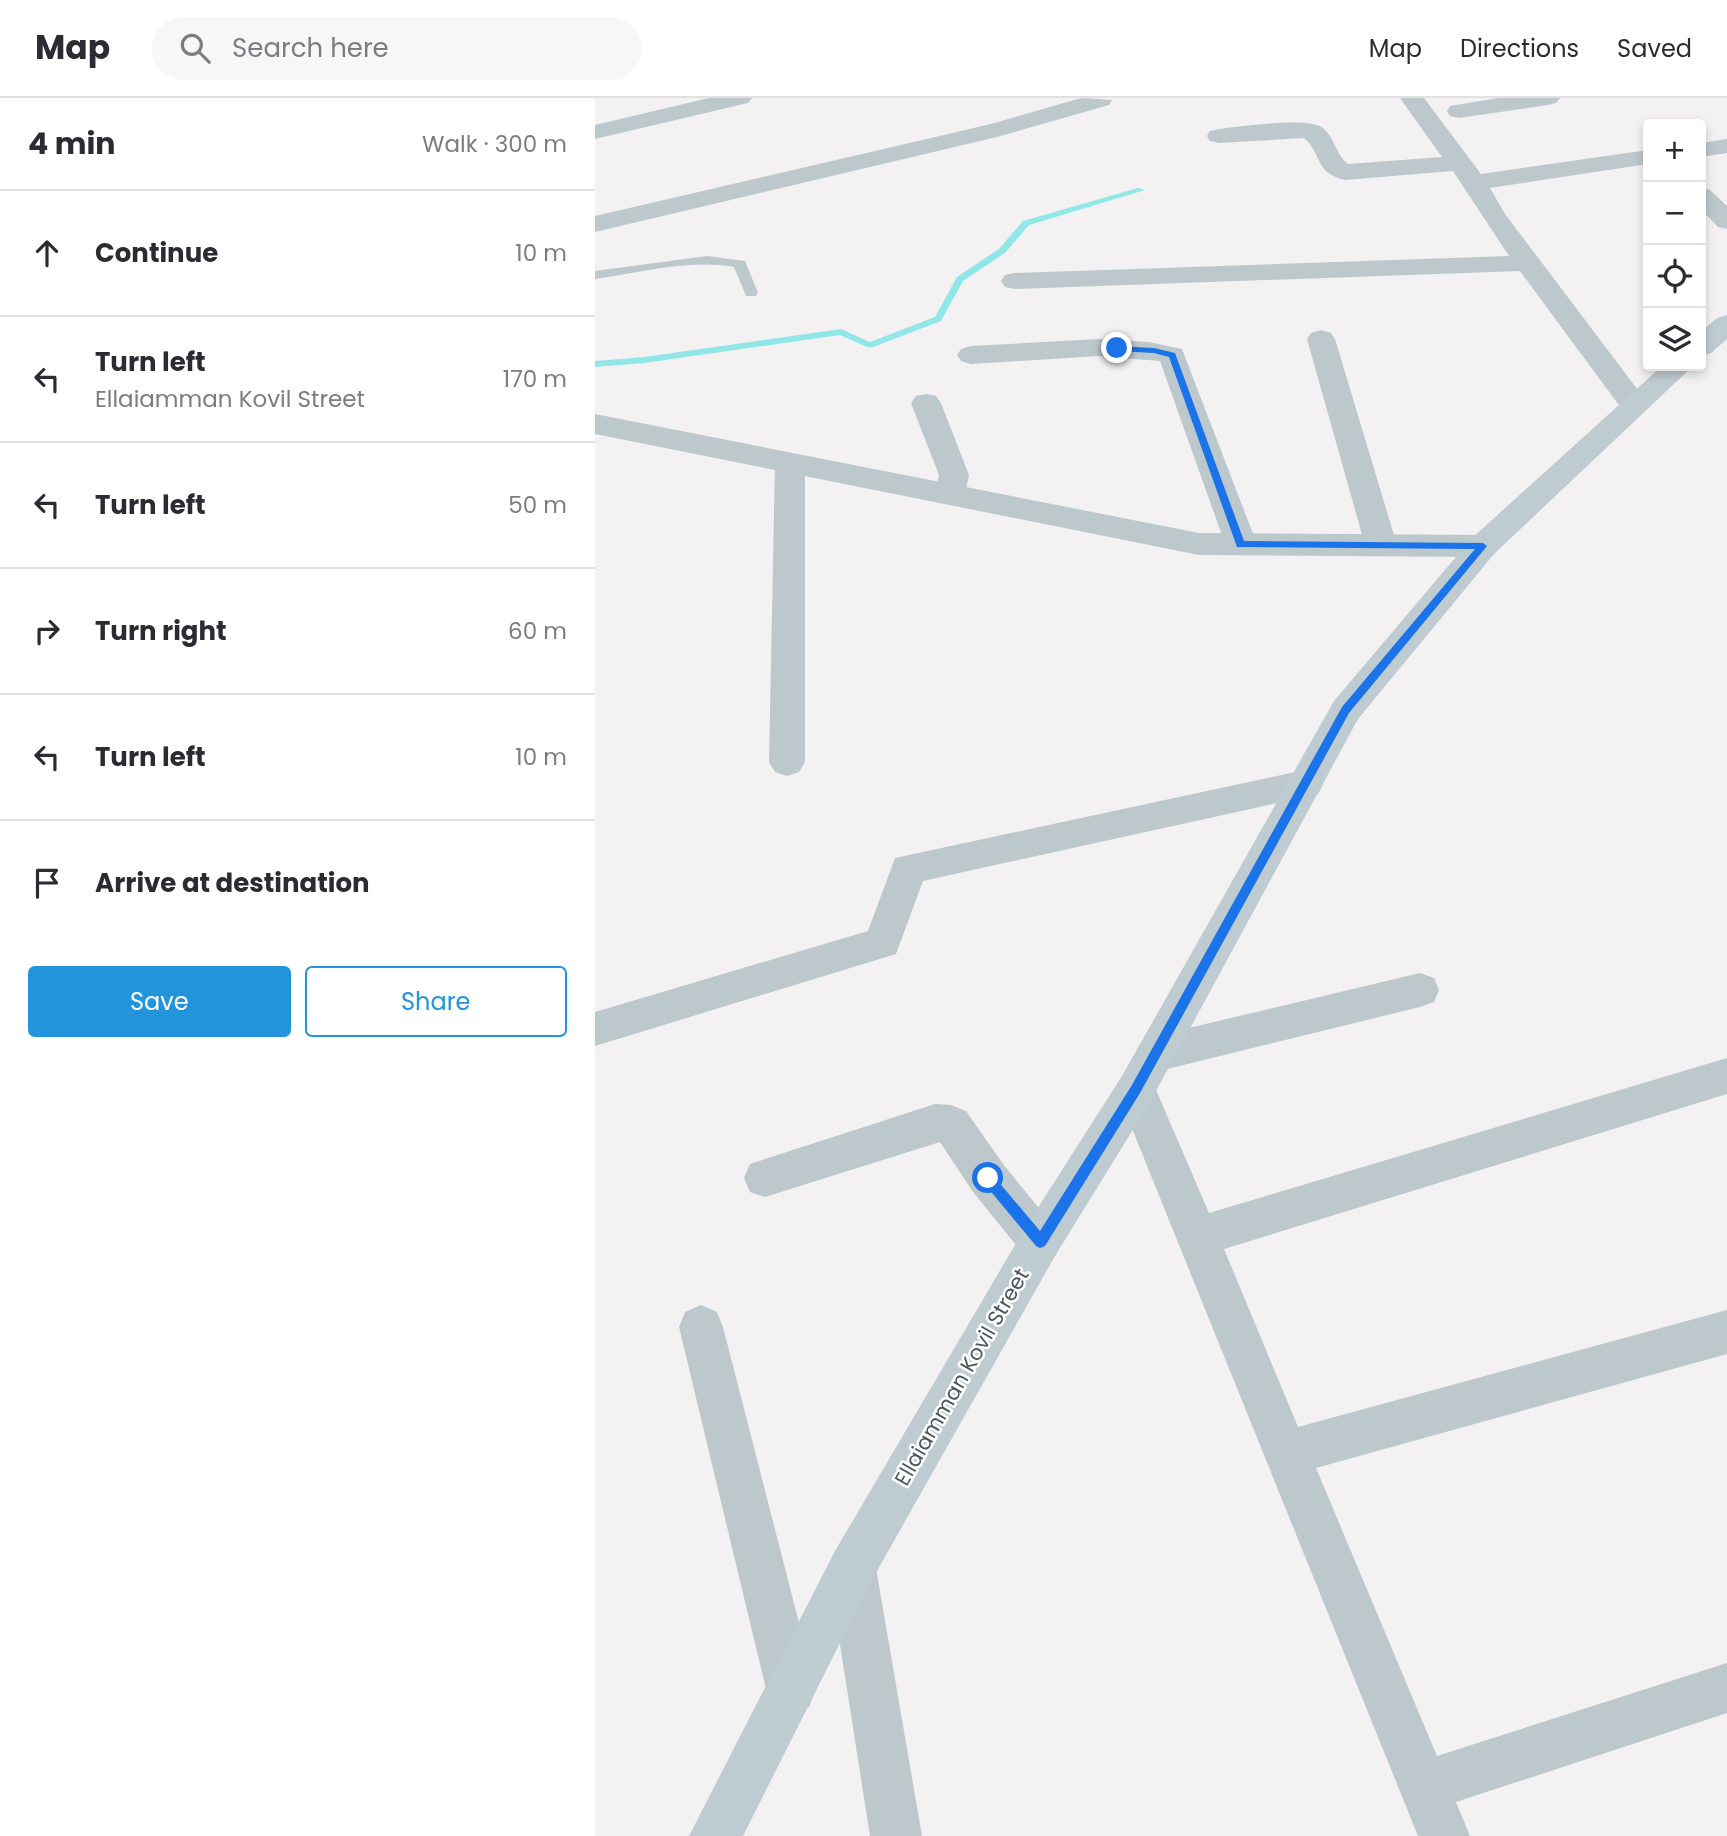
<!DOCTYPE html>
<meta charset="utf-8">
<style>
body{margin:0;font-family:Poppins,sans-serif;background:#f7f7f7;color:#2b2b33}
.controls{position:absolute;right:21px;top:21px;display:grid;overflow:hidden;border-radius:7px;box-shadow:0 4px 10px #0003}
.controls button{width:63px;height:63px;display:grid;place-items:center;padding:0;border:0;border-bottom:2px solid #e1e1e2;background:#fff;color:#2b2b33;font:35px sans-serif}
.stop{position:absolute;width:21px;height:21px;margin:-16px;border:5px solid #1a73e8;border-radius:50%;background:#fff}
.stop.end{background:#1a73e8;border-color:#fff;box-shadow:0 2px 7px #0008}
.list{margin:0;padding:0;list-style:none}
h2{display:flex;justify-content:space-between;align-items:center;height:91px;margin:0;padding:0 28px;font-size:30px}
h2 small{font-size:23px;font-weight:400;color:#7c7c81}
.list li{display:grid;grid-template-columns:46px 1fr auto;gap:21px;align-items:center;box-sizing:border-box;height:126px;padding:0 28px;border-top:2px solid #e1e1e2}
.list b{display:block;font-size:26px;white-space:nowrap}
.list p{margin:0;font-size:23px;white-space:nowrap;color:#7c7c81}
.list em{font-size:23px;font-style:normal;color:#7c7c81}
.actions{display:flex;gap:14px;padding:21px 28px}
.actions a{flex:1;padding:16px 0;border:2px solid #2294dc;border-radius:7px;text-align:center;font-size:24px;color:#2294dc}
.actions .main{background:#2294dc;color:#fff}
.icon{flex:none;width:38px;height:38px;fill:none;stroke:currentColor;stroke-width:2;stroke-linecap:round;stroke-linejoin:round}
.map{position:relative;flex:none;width:1132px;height:1738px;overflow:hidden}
header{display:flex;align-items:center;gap:42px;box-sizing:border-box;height:98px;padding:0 35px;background:#fff;border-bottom:2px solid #e1e1e2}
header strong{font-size:33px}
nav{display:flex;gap:38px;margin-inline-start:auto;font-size:24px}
.search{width:490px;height:63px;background:#f7f7f7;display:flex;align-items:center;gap:18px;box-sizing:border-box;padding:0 24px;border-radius:38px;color:#7c7c81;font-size:26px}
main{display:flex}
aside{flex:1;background:#fff}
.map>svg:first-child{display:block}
</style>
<header>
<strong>Map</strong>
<div class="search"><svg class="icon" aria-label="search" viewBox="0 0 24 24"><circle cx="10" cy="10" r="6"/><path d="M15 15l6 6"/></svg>Search here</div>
<nav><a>Map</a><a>Directions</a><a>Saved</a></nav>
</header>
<main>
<aside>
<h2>4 min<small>Walk · 300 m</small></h2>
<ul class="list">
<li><svg class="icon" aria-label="ahead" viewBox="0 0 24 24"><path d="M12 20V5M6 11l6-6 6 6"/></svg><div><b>Continue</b></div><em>10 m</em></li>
<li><svg class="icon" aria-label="left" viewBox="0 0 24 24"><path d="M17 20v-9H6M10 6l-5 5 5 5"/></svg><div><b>Turn left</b><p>Ellaiamman Kovil Street</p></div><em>170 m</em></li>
<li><svg class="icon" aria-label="left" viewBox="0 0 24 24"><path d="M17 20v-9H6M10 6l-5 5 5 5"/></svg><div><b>Turn left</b></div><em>50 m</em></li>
<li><svg class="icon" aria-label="right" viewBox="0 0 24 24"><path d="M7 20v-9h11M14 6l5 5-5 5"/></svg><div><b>Turn right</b></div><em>60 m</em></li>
<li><svg class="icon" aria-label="left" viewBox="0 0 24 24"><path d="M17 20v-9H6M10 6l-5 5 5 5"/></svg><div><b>Turn left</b></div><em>10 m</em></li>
<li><svg class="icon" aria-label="arrive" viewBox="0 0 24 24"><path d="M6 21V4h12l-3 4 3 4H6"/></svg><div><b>Arrive at destination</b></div></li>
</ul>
<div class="actions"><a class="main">Save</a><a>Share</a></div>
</aside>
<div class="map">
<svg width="1132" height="1738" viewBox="0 0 1132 1738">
<rect width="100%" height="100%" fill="#f3f1f1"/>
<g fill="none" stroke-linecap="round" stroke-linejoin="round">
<path fill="#91e6e8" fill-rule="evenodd" d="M543,90L550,92L434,127L410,155L368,183L346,223L278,249H272L245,237L49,265L0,269V263L49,259L246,231L275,244L340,219L362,179L404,151L428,123Z"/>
<path fill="#bdc8cd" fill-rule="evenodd" d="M112,158L150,163L163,195L161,198H151L139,169C94,161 45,175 0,181V173Z"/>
<path fill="#bdc8cd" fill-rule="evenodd" d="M114,0H157L153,5L0,41V27Z
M486,0L517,2L514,7L402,39L0,134V118L396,26Z
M805,0H829L886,76L1053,52V66L895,90L910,116L1049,300L1054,307L1049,314L1039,316L1029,314L925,173L420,191L410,189L406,183L410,177L420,175L914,158L858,73L750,82C718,74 728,56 709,40L624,45L615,43L612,38L615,33L624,31C645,29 713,18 728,30C740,40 741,57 753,66L847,59Z
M903,0H965L961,5L953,7L864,20L855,18L852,13L855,8Z
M1132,41V55L1106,59V45Z
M1106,89L1115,92L1132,108V131L1123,129L1106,111Z
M726,232L736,235L740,241L802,447L797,455L786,458L775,455L770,447L712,241L716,235Z
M504,241L554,244L587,251L662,446L657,454L646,457L635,454L630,446L565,263L504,258L376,266L366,263L362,257L366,251L376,248Z
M331,296L341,298L346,305L374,377L370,397L366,404L355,407L344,404L340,397L344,377L316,305L321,298Z
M195,355L206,358L210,365V664L204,674L192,678L180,674L174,664L180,365L184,358Z
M710,672L723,676L728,686L723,696L328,783L301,856L0,948V914L273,833L300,760Z
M825,875L839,880L844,892L839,904L825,909L560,974L546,968L540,956L546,944L560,938Z
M1132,960V996L629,1151L703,1329L1132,1212V1256L721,1370L842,1658L1132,1565V1615L861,1704L875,1738H823L521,991L527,978L541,973L555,978L614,1115Z
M340,1006L356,1007L371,1013L408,1066L460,1130L467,1144L460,1158L445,1164L430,1158L378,1094L345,1044L170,1099L155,1094L149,1080L155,1066Z
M106,1207L122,1214L128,1229L221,1591L214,1609L196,1616L178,1609L171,1591L84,1229L90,1214Z
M257,1446L274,1453L281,1470L327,1738H275L233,1470L240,1453Z"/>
<path fill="#bdc8cd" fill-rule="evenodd" d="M0,316L604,435L888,437L899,440L904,448L899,456L888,459L604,457L0,336Z"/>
<path fill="#becbd1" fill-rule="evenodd" d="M1132,217V241L1116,255L1106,258V234L1122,220Z
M1067,268H1098L899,456L763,621L555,1004L460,1158L274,1487L148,1738H94L240,1453L430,1130L527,978L739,603L877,440Z"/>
</g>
<path fill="#1a73e8" d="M519,248L559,250L580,255L649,443L888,445L892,448L754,615L545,995L450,1148L445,1150L441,1148L388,1084V1076H397L445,1133L537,987L747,609L880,451L642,449L574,259L559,255L522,253Z"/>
<g text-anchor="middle" stroke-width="5" stroke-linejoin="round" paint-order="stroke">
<g font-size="21" fill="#49585d" stroke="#fff">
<text transform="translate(367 1279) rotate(-60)" y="7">Ellaiamman Kovil Street</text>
</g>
</g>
</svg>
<div class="controls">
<button>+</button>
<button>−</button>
<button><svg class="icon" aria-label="locate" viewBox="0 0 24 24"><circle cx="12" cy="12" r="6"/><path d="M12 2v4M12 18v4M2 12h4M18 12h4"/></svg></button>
<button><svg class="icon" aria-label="layers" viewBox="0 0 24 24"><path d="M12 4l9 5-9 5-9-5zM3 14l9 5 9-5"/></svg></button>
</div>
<div class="stop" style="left:393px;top:1080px"></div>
<div class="stop end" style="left:522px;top:250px"></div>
</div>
</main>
